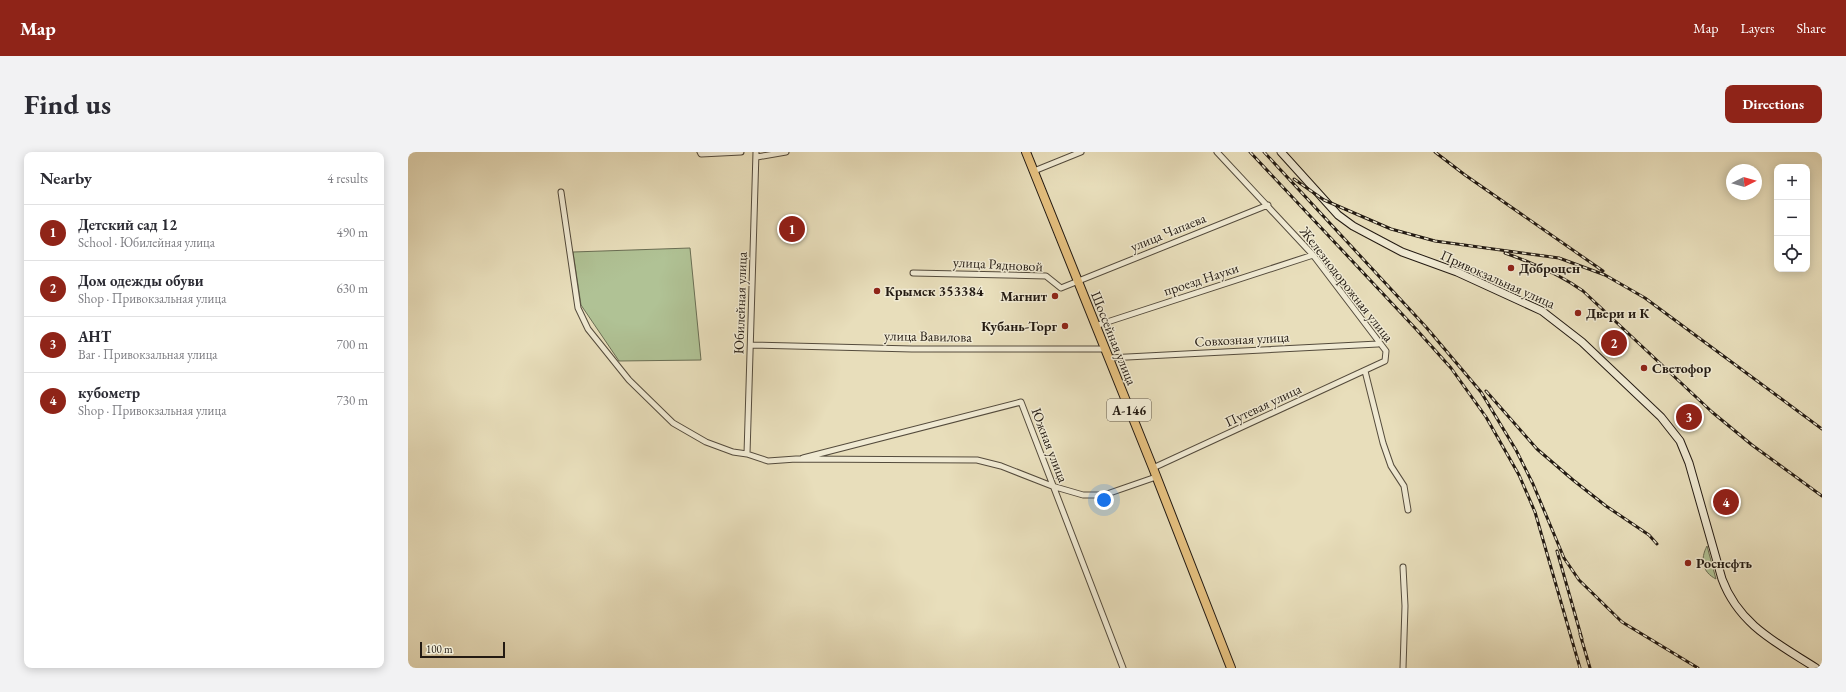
<!DOCTYPE html>
<meta charset="utf-8">
<style>
body{margin:0;font-family:"EB Garamond",serif;background:#f2f2f3;color:#2b2b33}
.controls{position:absolute;right:12px;top:12px;display:grid;overflow:hidden;border-radius:8px;box-shadow:0 2px 10px #0003}
.controls button{width:36px;height:36px;display:grid;place-items:center;padding:0;border:0;border-bottom:1px solid #e1e1e2;background:#fff;color:#2b2b33;font:20px sans-serif}
.compass{position:absolute;left:1318px;top:12px;width:36px;height:36px;border-radius:50%;background:#fff;box-shadow:0 2px 10px #0003;rotate:85deg}
.scale{position:absolute;left:12px;bottom:10px;width:85px;box-sizing:border-box;padding-left:4px;border:2px solid #231a12;border-top:0;font-size:11px;line-height:14px;white-space:nowrap;color:#231a12;-webkit-text-stroke:3px #f0ead3;paint-order:stroke}
.you{position:absolute;left:696px;top:348px;width:14px;height:14px;margin:-10px;border:3px solid #fff;border-radius:50%;background:#1a73e8;box-shadow:0 0 0 6px #1a73e833}
.badge{display:grid;place-items:center;width:26px;height:26px;border-radius:50%;background:#8f2418;color:#fff;font-size:13px;font-weight:700}
.pin{position:absolute;translate:-50% -50%;border:2px solid #fff;box-shadow:0 1px 4px #0006}
.list{margin:0;padding:0;list-style:none}
h2{display:flex;justify-content:space-between;align-items:center;height:52px;margin:0;padding:0 16px;font-size:17px}
h2 small{font-size:13px;font-weight:400;color:#7c7c81}
.list li{display:grid;grid-template-columns:26px 1fr auto;gap:12px;align-items:center;box-sizing:border-box;height:56px;padding:0 16px;border-top:1px solid #e1e1e2}
.list b{display:block;font-size:15px;white-space:nowrap}
.list p{margin:0;font-size:13px;white-space:nowrap;color:#7c7c81}
.list em{font-size:13px;font-style:normal;color:#7c7c81}
.icon{flex:none;width:22px;height:22px;fill:none;stroke:currentColor;stroke-width:2;stroke-linecap:round;stroke-linejoin:round}
.map{position:relative;flex:none;width:1414px;height:516px;overflow:hidden;border-radius:8px}
header{display:flex;align-items:center;gap:24px;box-sizing:border-box;height:56px;padding:0 20px;background:#8f2418;color:#fff}
header strong{font-size:19px}
nav{display:flex;gap:22px;margin-inline-start:auto;font-size:14px}
.intro{display:flex;align-items:center;justify-content:space-between;box-sizing:border-box;height:96px;padding:0 24px}
h1{margin:0;font-size:28px}
.button{padding:10px 18px;border-radius:8px;background:#8f2418;color:#fff;font-size:14px;font-weight:700}
main{display:flex;gap:24px;padding:0 24px}
aside{flex:1;background:#fff;border-radius:8px;box-shadow:0 2px 10px #0003}
.map>svg:first-child{display:block}
</style>
<header>
<strong>Map</strong>
<nav><a>Map</a><a>Layers</a><a>Share</a></nav>
</header>
<div class="intro"><h1>Find us</h1><a class="button">Directions</a></div>
<main>
<aside>
<h2>Nearby<small>4 results</small></h2>
<ul class="list">
<li><span class="badge">1</span><div><b>Детский сад 12</b><p>School · Юбилейная улица</p></div><em>490 m</em></li>
<li><span class="badge">2</span><div><b>Дом одежды обуви</b><p>Shop · Привокзальная улица</p></div><em>630 m</em></li>
<li><span class="badge">3</span><div><b>АНТ</b><p>Bar · Привокзальная улица</p></div><em>700 m</em></li>
<li><span class="badge">4</span><div><b>кубометр</b><p>Shop · Привокзальная улица</p></div><em>730 m</em></li>
</ul>
</aside>
<div class="map">
<svg width="1414" height="516" viewBox="0 0 1414 516">
<rect width="100%" height="100%" fill="#e8debb"/>
<filter id="stains"><feTurbulence type="fractalNoise" baseFrequency=".005" numOctaves="4"/><feColorMatrix values="0 0 0 0 .2 0 0 0 0 .09 0 0 0 0 .02 0 0 0 .5 -.17"/></filter>
<radialGradient id="worn" r=".72"><stop offset=".6" stop-color="#630" stop-opacity="0"/><stop offset="1" stop-color="#630" stop-opacity=".3"/></radialGradient>
<path fill="#b0c295" stroke="#6a6e54" d="M282,96L293,208L211,209L173,153L165,100Z
M1299,394L1308,427C1294,420 1292,407 1299,394Z"/>
<g fill="none" stroke-linecap="round" stroke-linejoin="round">
<g stroke="#544b3c" stroke-width="7">
<path id="minor" d="M292,0L293,2L333,0
M349,5L378,0
M626,19L673,0
M153,40L170,156L180,177L221,228L265,271L298,290L325,300L339,302L360,309L388,307L569,308L593,314L644,334L675,343H696L748,325
M505,121L638,124L653,136L860,53
M687,174L905,103
M343,193L504,197H696
M700,206L970,192
M957,219L975,291L983,314L996,334L1000,358
M339,302L348,0
M395,306L613,250L715,516
M745,316L977,209L978,199L905,103L809,0
M995,415L997,454L995,516"/>
</g>
<g stroke="#231a12" stroke-width="9">
<path id="secondary" d="M873,0L930,63L945,74L994,100L1049,120L1134,159L1174,190L1253,265L1272,289L1281,311L1314,427C1331,473 1369,491 1408,516"/>
</g>
<g stroke="#231a12" stroke-width="10">
<path id="trunk" d="M618,0L745,316L823,516"/>
</g>
<use href="#minor" stroke="#f0ead3" stroke-width="5"/>
<use href="#secondary" stroke="#f0ead3" stroke-width="7"/>
<use href="#trunk" stroke="#e4bf7e" stroke-width="8"/>
<g stroke="#231a12" stroke-width="3">
<path id="rail" d="M842,0L1008,177L1043,216L1078,265L1111,323L1127,360L1172,516
M856,0L1018,175L1073,240L1108,298L1125,332L1156,406L1171,428L1214,470L1290,516
M1027,0L1057,23L1195,119
M886,27L916,48L983,77L1027,89L1151,106L1197,123L1237,146L1414,277
M1097,101C1125,111 1151,122 1175,139L1304,260L1344,293L1414,344
M1078,239L1129,297L1165,328L1198,354L1241,383L1249,392
M1149,399L1174,487
M1172,482L1182,516"/>
</g>
<use href="#rail" stroke="#f0ead3" stroke-width="1.5" stroke-dasharray="4.5" stroke-linecap="butt"/>
</g>
<g fill="#8f2418" stroke="#f0ead3" stroke-width="1.5">
<circle cx="1103" cy="116" r="4"/>
<circle cx="469" cy="139" r="4"/>
<circle cx="647" cy="144" r="4"/>
<circle cx="1170" cy="161" r="4"/>
<circle cx="657" cy="174" r="4"/>
<circle cx="1236" cy="216" r="4"/>
<circle cx="1280" cy="411" r="4"/>
</g>
<g text-anchor="middle" stroke-width="3" stroke-linejoin="round" paint-order="stroke">
<rect fill="#f0ead3" stroke="#60584c" stroke-width="1" x="699" y="247" width="44" height="22" rx="3"/>
<g font-size="13" font-weight="bold" fill="#231a12">
<text x="721" y="263">А-146</text>
</g>
<g font-size="14" fill="#231a12" stroke="#f0ead3">
<text transform="translate(760 80) rotate(-22)" y="5">улица Чапаева</text>
<text transform="translate(590 112) rotate(3)" y="5">улица Рядновой</text>
<text transform="translate(793 127) rotate(-18)" y="5">проезд Науки</text>
<text transform="translate(1090 127) rotate(24)" y="5">Привокзальная улица</text>
<text transform="translate(939 132) rotate(52)" y="5">Железнодорожная улица</text>
<text transform="translate(332 151) rotate(-88)" y="5">Юбилейная улица</text>
<text transform="translate(520 184) rotate(1)" y="5">улица Вавилова</text>
<text transform="translate(706 186) rotate(68)" y="5">Шоссейная улица</text>
<text transform="translate(834 187) rotate(-3)" y="5">Совхозная улица</text>
<text transform="translate(855 253) rotate(-25)" y="5">Путевая улица</text>
<text transform="translate(642 293) rotate(69)" y="5">Южная улица</text>
</g>
<g font-size="14" font-weight="bold" fill="#231a12" stroke="#f0ead3" text-anchor="start">
<text x="1111" y="121">Доброцен</text>
<text x="477" y="144">Крымск 353384</text>
<text x="639" y="149" text-anchor="end">Магнит</text>
<text x="1178" y="166">Двери и К</text>
<text x="649" y="179" text-anchor="end">Кубань-Торг</text>
<text x="1244" y="221">Светофор</text>
<text x="1288" y="416">Роснефть</text>
</g>
</g>
<rect width="100%" height="100%" filter="url(#stains)"/>
<rect width="100%" height="100%" fill="url(#worn)"/>
</svg>
<div class="controls">
<button>+</button>
<button>−</button>
<button><svg class="icon" aria-label="locate" viewBox="0 0 24 24"><circle cx="12" cy="12" r="6"/><path d="M12 2v4M12 18v4M2 12h4M18 12h4"/></svg></button>
</div>
<svg class="compass" viewBox="-18 -18 36 36"><path d="M0-13l5 13h-10z" fill="#e53935"/><path d="M0 13l5-13h-10z" fill="#7c7c81"/></svg>
<div class="scale">100 m</div>
<div class="you"></div>
<div class="pin badge" style="left:384px;top:77px">1</div>
<div class="pin badge" style="left:1206px;top:191px">2</div>
<div class="pin badge" style="left:1281px;top:265px">3</div>
<div class="pin badge" style="left:1318px;top:350px">4</div>
</div>
</main>
